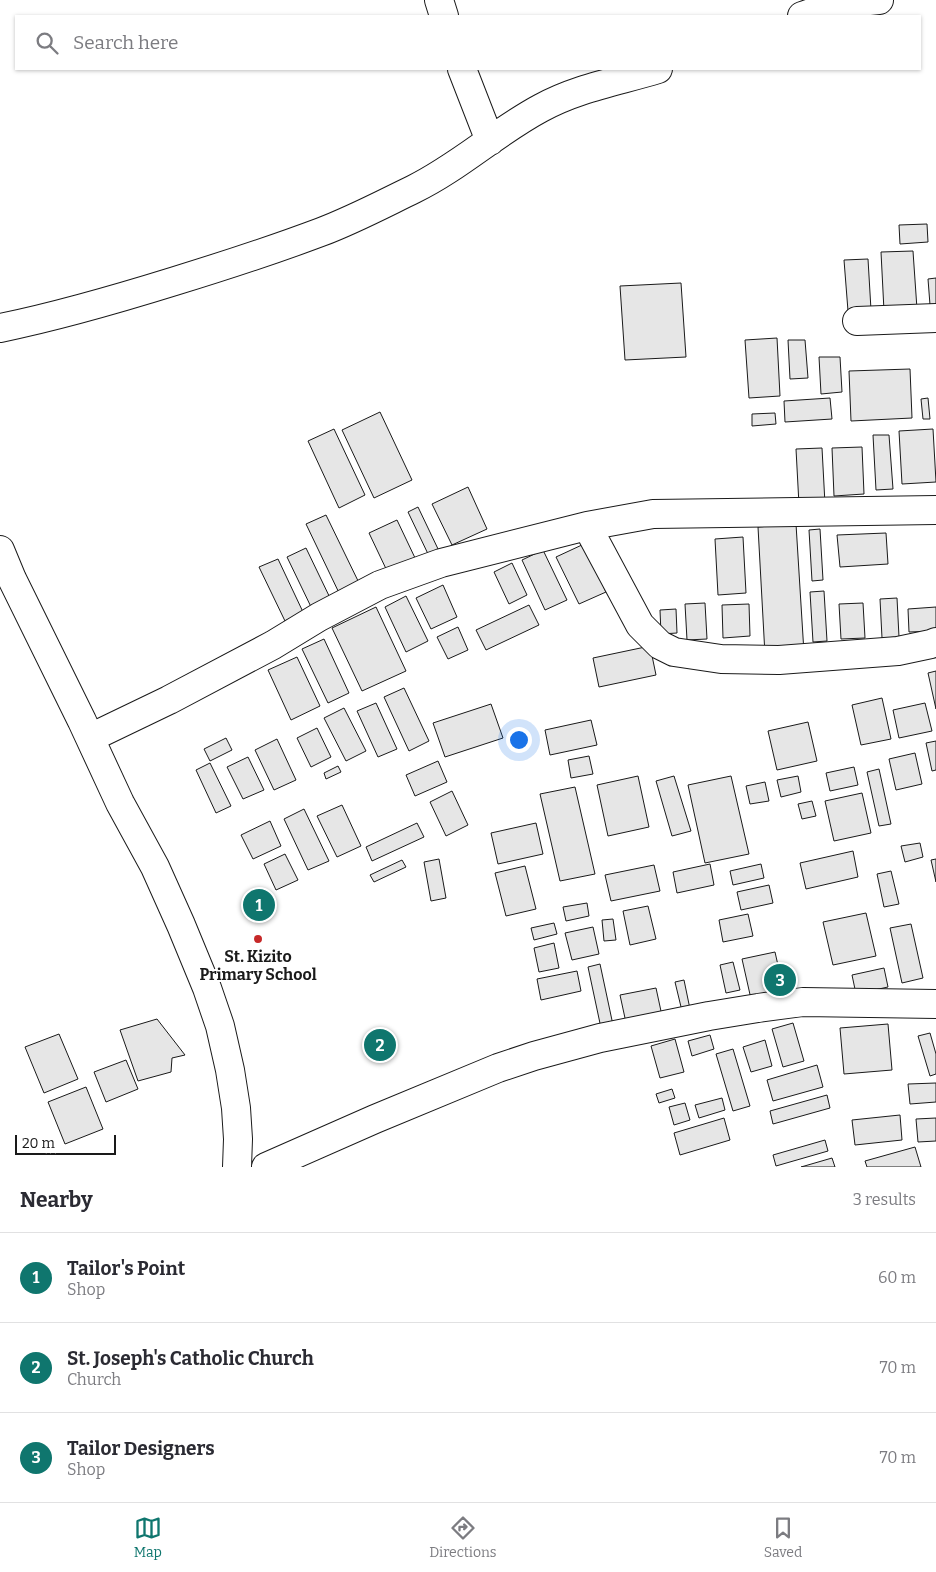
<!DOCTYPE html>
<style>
body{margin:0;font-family:Bitter,serif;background:#f2f2f3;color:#2b2b33}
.scale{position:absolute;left:15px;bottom:12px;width:101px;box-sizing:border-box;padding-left:5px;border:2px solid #1a1a1a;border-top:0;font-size:14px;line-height:18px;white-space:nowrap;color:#1a1a1a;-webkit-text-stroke:4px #fff;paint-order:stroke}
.you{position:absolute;left:518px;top:739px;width:18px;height:18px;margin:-12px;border:4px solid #fff;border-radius:50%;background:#1a73e8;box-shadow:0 0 0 8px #1a73e833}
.badge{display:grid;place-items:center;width:32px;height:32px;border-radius:50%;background:#0f766e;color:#fff;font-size:16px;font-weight:700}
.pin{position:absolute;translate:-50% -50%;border:2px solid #fff;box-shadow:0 1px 5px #0006}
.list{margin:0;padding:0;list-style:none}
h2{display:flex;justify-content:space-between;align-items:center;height:65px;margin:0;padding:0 20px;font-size:21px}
h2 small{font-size:16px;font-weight:400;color:#7c7c81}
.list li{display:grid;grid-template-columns:32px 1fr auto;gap:15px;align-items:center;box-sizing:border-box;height:90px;padding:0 20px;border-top:1px solid #e1e1e2}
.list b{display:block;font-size:19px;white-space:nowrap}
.list p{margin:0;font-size:16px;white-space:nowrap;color:#7c7c81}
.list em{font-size:16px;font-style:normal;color:#7c7c81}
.icon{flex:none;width:28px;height:28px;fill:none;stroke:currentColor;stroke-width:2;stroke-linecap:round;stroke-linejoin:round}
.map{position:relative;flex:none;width:936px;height:1167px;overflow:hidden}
.search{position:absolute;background:#fff;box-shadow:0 1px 4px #0004;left:15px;right:15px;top:15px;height:55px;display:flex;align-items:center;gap:12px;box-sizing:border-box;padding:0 18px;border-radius:0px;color:#7c7c81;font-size:19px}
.sheet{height:335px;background:#fff}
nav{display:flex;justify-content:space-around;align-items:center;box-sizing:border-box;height:70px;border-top:1px solid #e1e1e2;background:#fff;font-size:14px;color:#7c7c81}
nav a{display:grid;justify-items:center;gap:2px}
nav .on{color:#0f766e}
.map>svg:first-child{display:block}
</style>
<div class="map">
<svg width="936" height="1167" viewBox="0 0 936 1167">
<rect width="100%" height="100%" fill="#fff"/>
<path fill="#e6e6e6" stroke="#1a1a1a" d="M927,224L928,242L900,244L899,225Z
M913,251L917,309L884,311L881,252Z
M868,259L871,310L848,311L844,260Z
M936,278V305H930L928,279Z
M681,283L686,357L625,360L620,286Z
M777,338L780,396L749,398L745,340Z
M788,340H805L808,378L790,379Z
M819,357H840L842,392L821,394Z
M910,369L912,418L851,421L849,371Z
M830,398L832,419L785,422L784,401Z
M928,398L930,419H923L921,399Z
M380,412L412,480L374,498L342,430Z
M775,413L776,424L752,426V414Z
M334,429L365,495L339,508L308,441Z
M933,429L936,482L902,484L899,431Z
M873,435H889L893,489L876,490Z
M862,447L864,494L834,496L832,448Z
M822,448L825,504L799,505L796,449Z
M468,487L487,529L452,545L432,504Z
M418,507L439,551L429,556L408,512Z
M326,515L361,587L341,597L306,524Z
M397,520L416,560L388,573L369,533Z
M796,524L804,653L765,655L758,527Z
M820,529L823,580L812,581L809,530Z
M886,533L888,564L840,567L837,535Z
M743,537L746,593L718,595L715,539Z
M584,544L606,592L579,604L556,557Z
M306,548L332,602L313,611L287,557Z
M543,550L567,600L545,610L522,560Z
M278,559L303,612L285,621L259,567Z
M512,563L527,595L509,604L494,572Z
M443,585L457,617L431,629L416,598Z
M824,591L827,641L813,642L810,592Z
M406,596L428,641L406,652L385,607Z
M897,598L899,637L882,638L880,599Z
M705,603L707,639L687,640L685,604Z
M863,603L865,638L841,639L839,604Z
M749,604L750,636L723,638L722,605Z
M529,605L539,625L486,650L476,630Z
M376,607L406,671L362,691L332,628Z
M936,607V631L909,632L908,609Z
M676,609L677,633L661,634L660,610Z
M458,627L468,650L448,659L437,637Z
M324,639L349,693L328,703L302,649Z
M650,646L656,675L599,687L593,658Z
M297,657L320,706L291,720L268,670Z
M936,671V709L928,673Z
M404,688L429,741L409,751L384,697Z
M882,698L891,739L861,745L852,705Z
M376,703L397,749L378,757L357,711Z
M925,703L932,731L899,738L893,710Z
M491,704L503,738L445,757L433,723Z
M344,708L366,751L346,761L324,718Z
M591,720L597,745L550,755L545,730Z
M808,722L817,761L777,770L768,731Z
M317,728L331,757L311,767L297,738Z
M226,738L232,750L210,761L204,749Z
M277,739L296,780L274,790L255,750Z
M936,741V770L932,771L926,743Z
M915,753L922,784L896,790L889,759Z
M589,756L593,774L571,778L568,760Z
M248,757L264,790L243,799L227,767Z
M438,761L447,782L415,796L406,775Z
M210,763L231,806L216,813L196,770Z
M338,766L341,772L326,779L324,773Z
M854,767L858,785L830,791L826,773Z
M879,769L891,824L879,826L867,772Z
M638,776L649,827L608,836L597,785Z
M674,776L691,831L672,836L656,781Z
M731,776L749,854L705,863L688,785Z
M798,776L801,792L781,797L777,780Z
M765,782L769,801L750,804L746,786Z
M575,787L595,874L560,881L540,794Z
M452,791L468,825L446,836L430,802Z
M862,793L871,833L834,841L825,801Z
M812,801L816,816L802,819L798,804Z
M342,805L361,846L337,857L317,816Z
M304,809L329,861L308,870L284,819Z
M270,821L281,846L253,859L241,835Z
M417,823L424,837L372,861L366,847Z
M536,823L543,854L498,864L491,833Z
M920,843L923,857L905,862L901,846Z
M853,851L858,877L806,889L800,863Z
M285,854L298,880L276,890L264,864Z
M439,859L446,898L431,901L424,862Z
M936,859V882L931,860Z
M402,860L406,867L374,882L370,875Z
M710,864L714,885L677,893L673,872Z
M761,864L764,878L733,885L730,871Z
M654,865L660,891L611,901L605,875Z
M525,866L536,909L506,916L495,873Z
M891,871L899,904L884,907L877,874Z
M769,885L773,903L741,910L737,892Z
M587,903L589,916L566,921L563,907Z
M648,906L656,939L630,945L623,911Z
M866,913L876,956L833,965L823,922Z
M748,914L753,936L723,942L719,920Z
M613,919L616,940L604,941L602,920Z
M554,923L557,934L534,940L531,928Z
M911,924L923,978L902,983L890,928Z
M593,927L599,954L572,960L565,933Z
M554,943L559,968L539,972L534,948Z
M775,952L784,992L751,999L742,959Z
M733,962L740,990L726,993L720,965Z
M600,964L613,1025L601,1028L588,967Z
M884,968L888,987L856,994L852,975Z
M577,971L581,991L541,1000L537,979Z
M684,980L690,1009L682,1011L675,982Z
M656,988L664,1025L628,1032L620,995Z
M157,1019L185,1055L172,1058L171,1072L138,1081L120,1030Z
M793,1023L804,1061L783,1067L772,1029Z
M888,1024L892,1070L844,1074L840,1028Z
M930,1033L936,1054V1074L930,1076L918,1036Z
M59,1034L78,1079L44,1093L25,1047Z
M710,1035L714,1049L692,1056L688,1041Z
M675,1039L684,1072L660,1078L651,1046Z
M765,1040L772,1066L751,1072L743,1047Z
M733,1049L750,1106L733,1111L716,1054Z
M126,1060L138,1089L106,1102L94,1072Z
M817,1065L823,1087L773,1101L767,1080Z
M936,1083V1102L910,1104L908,1084Z
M86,1087L103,1129L65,1144L48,1102Z
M672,1089L675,1098L659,1103L656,1094Z
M827,1095L830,1108L773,1124L770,1111Z
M722,1098L725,1110L699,1118L695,1105Z
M685,1103L690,1120L674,1125L669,1107Z
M900,1115L902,1140L855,1145L852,1120Z
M724,1118L730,1140L680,1155L674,1133Z
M936,1118V1141L918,1142L916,1119Z
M825,1140L828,1151L776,1166L773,1155Z
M915,1147L921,1167H867L865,1161Z
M832,1158L835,1167H801Z"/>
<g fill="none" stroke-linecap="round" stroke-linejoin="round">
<g stroke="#1a1a1a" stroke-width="30">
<path id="minor" d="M439,0L444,16
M802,16C827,7 852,2 879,0
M462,69L490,141
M857,321L936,318
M0,328C59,316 117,299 175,281C224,266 273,250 321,232C353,220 383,204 414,189C459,167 496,132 541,108C577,88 619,81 658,69
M587,526L640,625L660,645L674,652L721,659L779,660L898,651L931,644L936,642
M0,550L12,579L82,721L120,803L155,867L181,925L207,988L220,1026L230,1070L236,1108L238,1139L237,1167
M90,738L169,700L273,645L319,617L380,585L441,563L587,526L653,514L936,510
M266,1167L375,1119L498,1068L534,1056L600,1038L709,1016L758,1008L803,1002L936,1004"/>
</g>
<use href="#minor" stroke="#fff" stroke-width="28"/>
</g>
<circle fill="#c62828" stroke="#fff" stroke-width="2" cx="258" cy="939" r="5"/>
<g text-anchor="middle" stroke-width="4" stroke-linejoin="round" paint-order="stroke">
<g font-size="16" font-weight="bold" fill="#1a1a1a" stroke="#fff">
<text x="258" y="962">St. Kizito<tspan x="258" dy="18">Primary School</tspan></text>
</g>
</g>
</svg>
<div class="scale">20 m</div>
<div class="you"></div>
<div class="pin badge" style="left:259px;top:905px">1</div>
<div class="pin badge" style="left:380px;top:1045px">2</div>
<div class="pin badge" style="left:780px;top:980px">3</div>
<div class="search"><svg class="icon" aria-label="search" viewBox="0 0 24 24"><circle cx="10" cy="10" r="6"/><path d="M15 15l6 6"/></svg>Search here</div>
</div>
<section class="sheet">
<h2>Nearby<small>3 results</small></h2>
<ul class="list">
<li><span class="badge">1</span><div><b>Tailor's Point</b><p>Shop</p></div><em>60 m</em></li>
<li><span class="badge">2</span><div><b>St. Joseph's Catholic Church</b><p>Church</p></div><em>70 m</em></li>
<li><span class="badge">3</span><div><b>Tailor Designers</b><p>Shop</p></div><em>70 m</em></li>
</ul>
</section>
<nav>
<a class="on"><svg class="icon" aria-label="map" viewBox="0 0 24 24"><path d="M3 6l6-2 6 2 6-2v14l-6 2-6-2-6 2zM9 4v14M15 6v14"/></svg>Map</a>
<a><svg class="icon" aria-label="directions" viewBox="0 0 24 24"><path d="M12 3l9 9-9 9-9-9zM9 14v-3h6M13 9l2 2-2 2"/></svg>Directions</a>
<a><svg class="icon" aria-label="saved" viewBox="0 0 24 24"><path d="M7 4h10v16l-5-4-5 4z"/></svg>Saved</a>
</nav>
